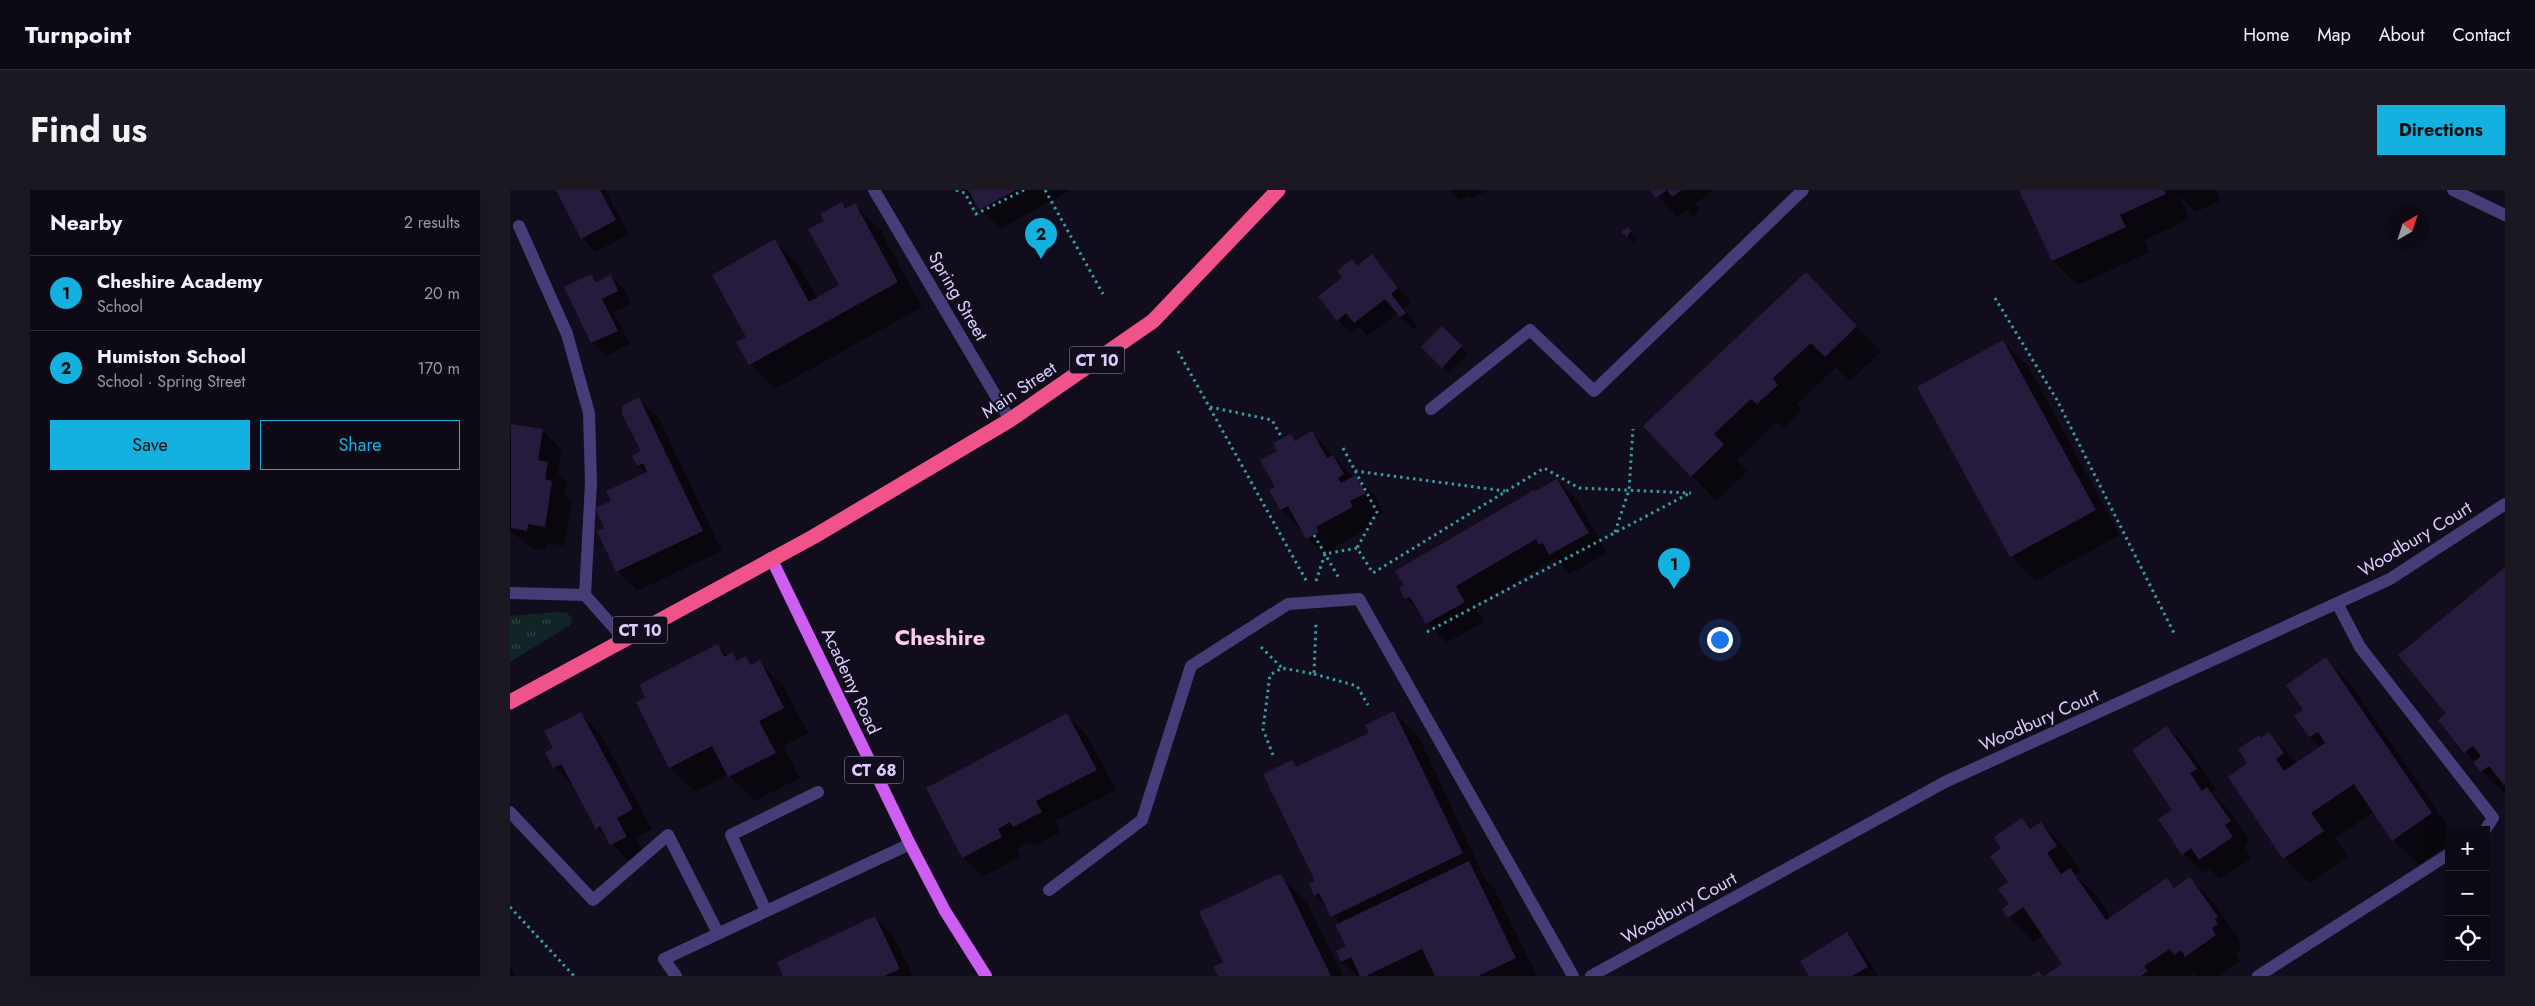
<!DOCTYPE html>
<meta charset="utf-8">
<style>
body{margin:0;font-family:Jost,sans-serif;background:#1c1822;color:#f1f3f6}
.controls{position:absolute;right:15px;bottom:15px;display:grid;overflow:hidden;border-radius:0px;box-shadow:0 5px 20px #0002}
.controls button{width:45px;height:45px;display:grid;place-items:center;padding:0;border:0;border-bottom:1px solid #2e2b34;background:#0e0a15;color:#f1f3f6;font:25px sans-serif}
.compass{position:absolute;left:1875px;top:15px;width:45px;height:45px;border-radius:50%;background:#0e0a15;box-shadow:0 5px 20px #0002;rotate:39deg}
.you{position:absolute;left:1209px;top:449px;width:18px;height:18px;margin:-12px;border:4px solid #fff;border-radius:50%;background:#1a73e8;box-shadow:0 0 0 8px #1a73e833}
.badge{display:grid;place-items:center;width:32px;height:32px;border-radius:50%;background:#14b0df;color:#111;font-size:16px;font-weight:700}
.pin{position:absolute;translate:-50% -41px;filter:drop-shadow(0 1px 2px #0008)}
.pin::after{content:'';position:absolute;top:26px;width:18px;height:15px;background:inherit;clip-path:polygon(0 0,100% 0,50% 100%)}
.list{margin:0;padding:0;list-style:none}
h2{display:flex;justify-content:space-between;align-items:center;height:65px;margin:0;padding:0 20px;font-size:21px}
h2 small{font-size:16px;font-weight:400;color:#9b9aa0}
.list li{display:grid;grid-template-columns:32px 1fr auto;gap:15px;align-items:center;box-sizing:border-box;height:75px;padding:0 20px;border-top:1px solid #2e2b34}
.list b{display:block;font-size:19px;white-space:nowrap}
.list p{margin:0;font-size:16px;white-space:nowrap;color:#9b9aa0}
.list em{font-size:16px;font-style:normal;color:#9b9aa0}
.actions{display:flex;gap:10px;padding:15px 20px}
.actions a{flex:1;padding:11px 0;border:1px solid #14b0df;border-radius:0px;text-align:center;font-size:18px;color:#14b0df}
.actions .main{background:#14b0df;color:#111}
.icon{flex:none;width:28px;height:28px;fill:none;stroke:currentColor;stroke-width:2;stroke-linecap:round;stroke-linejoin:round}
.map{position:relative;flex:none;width:1995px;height:786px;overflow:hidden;border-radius:0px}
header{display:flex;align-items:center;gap:30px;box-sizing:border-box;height:70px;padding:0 25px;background:#0e0a15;border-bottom:1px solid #2e2b34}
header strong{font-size:24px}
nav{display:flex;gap:28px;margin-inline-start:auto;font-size:18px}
.intro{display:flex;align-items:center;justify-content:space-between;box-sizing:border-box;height:120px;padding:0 30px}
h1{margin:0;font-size:35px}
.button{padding:12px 22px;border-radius:0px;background:#14b0df;color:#111;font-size:18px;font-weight:700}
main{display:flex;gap:30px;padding:0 30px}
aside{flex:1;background:#0e0a15;border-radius:0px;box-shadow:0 5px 20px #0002}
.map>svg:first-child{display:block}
</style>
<header>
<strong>Turnpoint</strong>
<nav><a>Home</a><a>Map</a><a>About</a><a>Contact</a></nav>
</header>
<div class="intro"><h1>Find us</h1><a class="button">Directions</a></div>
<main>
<aside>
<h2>Nearby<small>2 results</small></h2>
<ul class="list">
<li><span class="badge">1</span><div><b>Cheshire Academy</b><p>School</p></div><em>20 m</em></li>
<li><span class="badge">2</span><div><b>Humiston School</b><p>School · Spring Street</p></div><em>170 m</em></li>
</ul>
<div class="actions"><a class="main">Save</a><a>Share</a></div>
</aside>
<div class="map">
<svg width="1995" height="786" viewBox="0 0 1995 786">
<defs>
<pattern id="grass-tufts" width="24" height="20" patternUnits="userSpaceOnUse" patternTransform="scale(1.25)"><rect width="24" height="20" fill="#112426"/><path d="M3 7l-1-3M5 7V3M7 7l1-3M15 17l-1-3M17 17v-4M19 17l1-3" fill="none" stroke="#334346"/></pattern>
</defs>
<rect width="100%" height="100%" fill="#120d1c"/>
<path fill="url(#grass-tufts)" d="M48,422L57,423L62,428L60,435L0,472V426Z"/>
<path fill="#0007" d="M47,0H95L119,44L86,62L72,48Z
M452,0H561L490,39Z
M940,0H978L962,9L959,6L950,10Z
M1142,0H1204L1185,14L1190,20L1183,26L1177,20L1167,27Z
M1510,0H1706L1711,10L1686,22L1669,5L1680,29L1634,50L1640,62L1568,95L1543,71Z
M332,14L337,19L345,15L370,40L412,117L265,199L240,174L228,153L238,147L265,51L289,76L308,109L331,96L316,32Z
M1117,38L1127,49L1124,53L1113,42Z
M862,66L901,112L894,118L908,137L904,140L888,123L858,146L849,137L841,143L828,130L834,88L842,71L848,77Z
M81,85L88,92L101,86L115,100L121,114L104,122L120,154L96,166L82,153L56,98Z
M1320,109L1371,162L1340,191L1326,177L1287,214L1292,220L1273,238L1267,232L1227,270L1238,281L1206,311L1134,236Z
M932,138L958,164L939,183L912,157Z
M1493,152L1518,176L1610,345L1526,391L1501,366L1409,197Z
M129,209L149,228L212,361L127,401L107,381L96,338L103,311L136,284L128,275L132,262Z
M2,235L32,240L52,260L48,284L57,292L55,305L62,312L54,356L37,353L36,360L22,358L0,341V248Z
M802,243L844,288L846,287L865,306L874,323L859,331L862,336L825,357L828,362L817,368L771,319L767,297L769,261L780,245L787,251Z
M1047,290L1067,310L1097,363L1060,384L1045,369L964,416L974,432L936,453L896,408L1023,301L1025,303Z
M1995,379V604L1972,581L1929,530L1937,524Z
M207,456L218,466L222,464L229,471L236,467L243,475L249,472L274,497L298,543L273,556L290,588L244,611L218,585L185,602L160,577L137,508Z
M1816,469L1841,494L1940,640L1939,654L1908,675L1883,650L1864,622L1825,648L1838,666L1799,693L1774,668L1751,549L1759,543L1787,573L1810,557L1800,547L1786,526L1795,520Z
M884,522L909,547L975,689L984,698L1027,786H847L832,771L837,757L830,734L805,705L807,692L782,572L788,578L861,544Z
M71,524L90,543L142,639L126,648L136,667L121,674L87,638L64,597L44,577L37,562L44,558Z
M556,525L576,544L606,600L545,631L551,642L524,656L520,652L507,659L511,666L473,687L453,667Z
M1657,537L1677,557L1706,599L1701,602L1717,618L1740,651L1734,655L1741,668L1710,689L1700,679L1693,683L1673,664L1664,620Z
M1512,629L1522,639L1531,633L1555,658L1571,681L1565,685L1585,704L1601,728L1657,690L1666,698L1680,689L1705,714L1731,752L1728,754L1732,759L1725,764L1730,771L1708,786H1687L1685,783L1681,786H1536L1554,774L1534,745L1524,752L1499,727L1501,715L1500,693L1493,659Z
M772,688L797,713L833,786H709L715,772Z
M365,727L384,747L403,786H275Z
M1337,744L1350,758L1368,786H1301Z
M0,777L5,786H0Z"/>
<path fill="#261b3c" d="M46,0H90L106,30L71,49Z
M458,0H506L469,20Z
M1140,0H1172L1162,7L1157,0L1146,8Z
M1509,0H1654L1656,4L1610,25L1616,37L1542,71Z
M332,12L335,19L345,13L388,92L239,175L226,152L236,147L202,85L265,49L299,112L329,95L298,39L314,31L310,24Z
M1118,37L1121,41L1117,47L1111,42Z
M862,64L888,98L881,104L896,123L890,127L875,109L844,133L836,123L827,131L808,106L832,88L827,81L842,69L847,76Z
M1296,82L1347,136L1315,167L1301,153L1263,188L1268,195L1247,214L1241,209L1204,244L1214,255L1181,287L1133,236Z
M81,84L86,92L101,85L108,101L92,109L108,141L81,153L54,97Z
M932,136L952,156L932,178L911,157Z
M1493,150L1586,320L1500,367L1407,197Z
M129,207L193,341L106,382L87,341L94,338L85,318L101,311L96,301L137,282L133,273L127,276L122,266L131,261L112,224V216Z
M1,234L33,239L28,270L38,272L35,289L42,291L35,337L18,334L17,341L1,338Z
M802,241L817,268L823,265L834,284L828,288L831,293L846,285L856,303L840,311L843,317L806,337L809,342L796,349L778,316L770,320L759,300L765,297L750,270L767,261L763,253L781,244L785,251Z
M1047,289L1079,343L1039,365L1033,353L1029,355L1026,349L946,396L955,412L916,434L900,407L895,409L889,398L894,395L885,381L1019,303L1023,299L1024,302Z
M1995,377V596L1979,576L1971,582L1963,572L1971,566L1963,556L1954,563L1928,530L1936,524L1888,465Z
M208,454L214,467L223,462L227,471L236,466L241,475L250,470L274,518L249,531L266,563L218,587L202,556L159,578L126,512L135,508L130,496L132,493Z
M1816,467L1922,623L1882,651L1844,594L1801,623L1814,641L1773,669L1718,587L1737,573L1728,559L1749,545L1751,548L1759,542L1774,563L1766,569L1774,581L1815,553L1808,542L1799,547L1784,526L1793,520L1776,495Z
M884,521L953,663L821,727L809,703L804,706L799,694L805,691L753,584L782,570L786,577L859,543L855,535Z
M71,522L123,619L107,628L117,647L100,655L90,636L86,639L51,574L43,578L35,562L43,558L34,541Z
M557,523L587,580L526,611L532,622L503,637L500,632L488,639L492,647L452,668L416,598Z
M1657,536L1687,579L1680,583L1692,601L1697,597L1721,631L1715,635L1723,647L1689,670L1681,658L1672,665L1648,629L1662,620L1622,560Z
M1512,628L1520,639L1531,632L1547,656L1537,663L1551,684L1560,678L1596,730L1657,688L1664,698L1680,687L1708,727L1705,729L1708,734L1702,738L1706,745L1675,767L1671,760L1664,765L1660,759L1634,776L1638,781L1631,786H1534L1552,774L1513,717L1498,728L1492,719L1499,714L1488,699L1498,692L1480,666L1491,658L1484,647Z
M959,671L1006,768L968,786H925L912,759L856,786H850L841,767L831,772L826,761L836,756L825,735Z
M769,684L773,687L821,786H708L703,777L713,772L689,722Z
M365,726L390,779L374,786H273L267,772Z
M1337,742L1358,777L1342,786H1299L1290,771Z
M1529,781L1532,786H1521Z"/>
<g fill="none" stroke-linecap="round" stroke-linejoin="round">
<path stroke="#379ca4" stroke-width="3" stroke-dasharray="2.5 4" stroke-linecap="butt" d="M446,0L455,3L466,24L514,0
M535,0L593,104
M1485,108L1547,210L1664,443
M668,161L797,392
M700,217L762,230L772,248
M833,258L867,322L847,358
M845,281L995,301
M1105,342L1119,300L1123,239
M804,345L830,390
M806,391L815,364L847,358L863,383L1034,278L1069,298L1181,303
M917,442L1180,303
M751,457L772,478
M804,484L847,496L858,515
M763,565L753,539L760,485L772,478L804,484L806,433
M0,717L64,786"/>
<path stroke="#463c77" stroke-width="12" d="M364,0L500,230
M1943,0L1995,25
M9,36L57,144L79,223L81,292L75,405
M921,219L1020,140L1084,201L1293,0
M0,403L75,405L114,449
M1827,413L1850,457L1983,628L1975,640
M0,622L83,710L158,645L208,743
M539,700L632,630L681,476L778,414L849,409L1063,786
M256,721L221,645L308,602
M166,786L154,769L400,654
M1081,786L1435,592L1880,389L1995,314
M1748,786L1939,664"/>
<path stroke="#cd5ef1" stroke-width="12" d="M261,368L400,654L435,721L476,786"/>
<path stroke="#f05389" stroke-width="15" d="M0,512L303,347L500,230L643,131L768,0"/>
</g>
<g text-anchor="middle" stroke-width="4" stroke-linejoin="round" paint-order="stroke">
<g fill="#120d1c" stroke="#9d93b8" stroke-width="1">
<rect x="559.5" y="156.5" width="55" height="27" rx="4"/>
<rect x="102.5" y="426.5" width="55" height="27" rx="4"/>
<rect x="335" y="566.5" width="58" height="27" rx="4"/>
</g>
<g font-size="16" font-weight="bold" fill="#d8cdfb">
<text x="587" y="176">CT 10</text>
<text x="130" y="446">CT 10</text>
<text x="364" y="586">CT 68</text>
</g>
<g font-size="18" fill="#d8cdfb" stroke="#120d1c">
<text transform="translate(448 106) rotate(60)" y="6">Spring Street</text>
<text transform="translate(509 200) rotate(-34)" y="6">Main Street</text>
<text transform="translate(1905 349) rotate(-31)" y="6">Woodbury Court</text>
<text transform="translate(341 491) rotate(65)" y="6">Academy Road</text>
<text transform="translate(1529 530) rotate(-24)" y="6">Woodbury Court</text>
<text transform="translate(1169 718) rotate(-29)" y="6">Woodbury Court</text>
</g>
<g font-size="22" font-weight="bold" fill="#fbcfe5" stroke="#120d1c">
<text x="430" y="455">Cheshire</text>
</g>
</g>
</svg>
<div class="controls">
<button>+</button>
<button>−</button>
<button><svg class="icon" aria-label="locate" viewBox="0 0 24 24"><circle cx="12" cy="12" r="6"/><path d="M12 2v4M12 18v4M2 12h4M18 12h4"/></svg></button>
</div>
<svg class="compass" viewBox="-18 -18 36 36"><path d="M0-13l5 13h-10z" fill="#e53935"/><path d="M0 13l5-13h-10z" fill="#9b9aa0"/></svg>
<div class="you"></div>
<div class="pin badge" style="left:1164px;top:399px">1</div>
<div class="pin badge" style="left:531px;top:69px">2</div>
</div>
</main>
